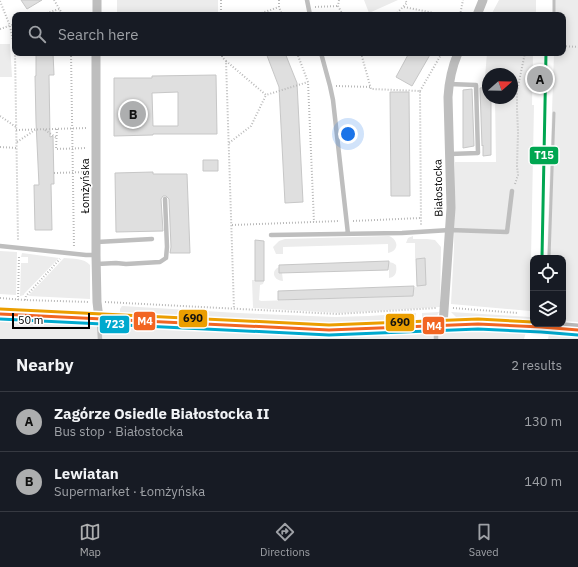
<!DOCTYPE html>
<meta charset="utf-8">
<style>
body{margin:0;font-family:"IBM Plex Sans",sans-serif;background:#242831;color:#f1f3f6}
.controls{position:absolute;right:12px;bottom:12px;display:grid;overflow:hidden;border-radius:8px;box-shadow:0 2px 10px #0003}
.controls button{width:36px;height:36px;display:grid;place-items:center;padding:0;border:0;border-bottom:1px solid #363941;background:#171b24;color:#f1f3f6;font:20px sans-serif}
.compass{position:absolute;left:482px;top:68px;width:36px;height:36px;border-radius:50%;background:#171b24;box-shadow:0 2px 10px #0003;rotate:70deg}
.scale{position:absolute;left:12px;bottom:10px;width:78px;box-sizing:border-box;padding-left:4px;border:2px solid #000;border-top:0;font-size:11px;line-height:14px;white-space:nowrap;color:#000;-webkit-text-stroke:3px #fff;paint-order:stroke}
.you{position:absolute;left:348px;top:134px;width:14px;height:14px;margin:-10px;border:3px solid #fff;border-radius:50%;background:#1a73e8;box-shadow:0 0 0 6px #1a73e833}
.badge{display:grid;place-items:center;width:26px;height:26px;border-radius:50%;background:#adaeaf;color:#111;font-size:13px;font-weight:700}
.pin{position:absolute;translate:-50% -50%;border:2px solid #fff;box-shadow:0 1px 4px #0006}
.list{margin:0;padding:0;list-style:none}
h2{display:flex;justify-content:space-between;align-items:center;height:52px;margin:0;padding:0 16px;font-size:17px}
h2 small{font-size:13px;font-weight:400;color:#9ea1a6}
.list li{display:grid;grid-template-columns:26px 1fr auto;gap:12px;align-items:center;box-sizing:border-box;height:60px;padding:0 16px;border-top:1px solid #363941}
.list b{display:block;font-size:15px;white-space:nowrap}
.list p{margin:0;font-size:13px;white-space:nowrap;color:#9ea1a6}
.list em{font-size:13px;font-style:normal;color:#9ea1a6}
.icon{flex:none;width:22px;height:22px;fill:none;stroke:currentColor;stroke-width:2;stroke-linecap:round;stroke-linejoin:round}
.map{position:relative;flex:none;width:578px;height:339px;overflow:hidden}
.search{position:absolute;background:#171b24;box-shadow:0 2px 10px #0003;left:12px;right:12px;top:12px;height:44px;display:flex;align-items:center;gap:10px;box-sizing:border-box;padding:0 14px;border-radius:8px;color:#9ea1a6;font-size:15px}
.sheet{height:172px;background:#171b24}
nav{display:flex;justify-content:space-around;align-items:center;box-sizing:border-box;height:56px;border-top:1px solid #363941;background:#171b24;font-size:11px;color:#9ea1a6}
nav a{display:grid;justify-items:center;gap:2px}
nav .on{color:#adaeaf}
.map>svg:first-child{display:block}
</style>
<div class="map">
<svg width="578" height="339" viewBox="0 0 578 339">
<rect width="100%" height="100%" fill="#fff"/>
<path fill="#ececec" d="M117,0H218V13H117Z
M364,0H398L369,13Z
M499,0H536V15H491Z
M555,0H578V322L563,321V258H547L554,53H563V15H555Z
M0,44H10L12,77H0Z
M487,53H533L532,105H534L530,311L451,304L454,249L455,162H496L495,98H512V74H488V77H485Z
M389,236C399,240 399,251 388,253V244L283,247V254H276L273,247L279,241L285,239Z
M413,236V239H427L435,240L441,247L440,307L339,313L253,308L252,280L264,281L263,284L260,285L259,300L261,301L413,296L414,288L417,286L424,258L415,259V243H406L408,238Z
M0,251L17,252L16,295L0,294Z
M22,253L59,258L24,294V295L20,296L21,263H28V257H21Z
M64,258C73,259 84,258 90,265V299L28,296Z
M389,262L393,263L396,265C397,272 396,277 389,278Z
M279,267L282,273L283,281C274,281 270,271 279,267Z
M122,306L238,313L335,317L369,316L416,313V322L344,325L120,315V309Z
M439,312C435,321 431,320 422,322V313Z
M451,312L530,317V321L462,320L456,317Z
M0,321L135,327L333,338L485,331L526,332L524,339H0Z
M549,334L578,337V339H548Z"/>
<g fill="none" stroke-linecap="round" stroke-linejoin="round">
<path stroke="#bfbfbf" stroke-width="3" d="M554,15V0
M549,258L554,113"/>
</g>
<path fill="#dfdfdf" stroke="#c7c7c7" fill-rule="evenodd" d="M21,0H42L27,9Z
M36,53H53L54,75H49L50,137L53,136L54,184H51L52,230H35L34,185H39L36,122L35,76H36Z
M266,53H285L297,83L303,202L285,203L279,87Z
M409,53H431L412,86L396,77Z
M216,75L217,134H153V135L114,136V78H152V76ZM178,92V126H153L152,93Z
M488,87V98H491V155L483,156V145L482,146L480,88Z
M472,89L474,146L463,148V90Z
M390,92H409L410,196H391Z
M203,160H218V171H203Z
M153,172V174H187L190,253H170L171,247L169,199L166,196H163L161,199L163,231L116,232L115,173Z
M255,240L264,241V281H255Z
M425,258L426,285L417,286L416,259Z
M389,261L388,270L279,273V265Z
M414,286L413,296L278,300V291Z"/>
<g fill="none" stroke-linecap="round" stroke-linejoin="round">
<path stroke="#b9b9b9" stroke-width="2" stroke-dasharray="1 2" stroke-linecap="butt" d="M54,0L63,15
M221,0V15
M279,0V7L282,15
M339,0L338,6L343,15
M0,1L10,26L15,51L18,241
M315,7L338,6
M404,7L434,13L438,15
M41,15L59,9
M256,15L279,7
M395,15L407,3L405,0
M460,15L463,0
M0,29L15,24
M563,46L578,47
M71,53L74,248
M222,53V57L226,61L234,309
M297,53L308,82L314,222
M361,53L371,89L420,91L421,225
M226,61L266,95L308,82
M336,86L371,87
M420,91L442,53
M0,116L16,127
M57,129L56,149L87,148
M16,130L87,128
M45,130L57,138
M17,142L35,130
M229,143L251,126L266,95
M0,147L17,148
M54,173L87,172
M515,184L518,175L517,166L518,132L517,109V91L525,53
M353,221L421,218
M232,225L340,221
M0,298L25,300L89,302
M18,300L19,256
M25,300L26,296L60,259
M105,302L337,314L436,308
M453,308L518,313"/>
<path stroke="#bebebe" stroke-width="4.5" d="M307,0L310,15
M321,53L330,86L333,100L348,234
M449,84L476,85L478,153L450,154
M271,235L402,233L450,230L507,232L512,191
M97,242L152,239
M0,246L86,255H96
M97,264L116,263L126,264L160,262L166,258L167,247L165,199
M99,321L100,339
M436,339V327"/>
<path stroke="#bebebe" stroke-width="9" d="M97,15V0
M477,15L483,0
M96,53V255L97,302L99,319
M443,325L451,208L448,97C449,81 452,67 458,53"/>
<path stroke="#b8b8b8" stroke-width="13" d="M0,314L329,330L443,325L478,324L541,327L578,330"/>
<g stroke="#fff" stroke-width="6">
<path id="bus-1" d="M0,314L329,330L478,324L541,327L578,330"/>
</g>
<g stroke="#fff" stroke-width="6">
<path id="bus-2" d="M0,319L329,335L478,329L541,332L578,335"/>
</g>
<g stroke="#fff" stroke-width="6">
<path id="bus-3" d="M0,309L329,325L478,319L533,322"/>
</g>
<use href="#bus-1" stroke="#f26522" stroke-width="3"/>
<use href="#bus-2" stroke="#00a9ce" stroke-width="3"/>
<use href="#bus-3" stroke="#eb9e00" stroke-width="3"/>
<g stroke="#fff" stroke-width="6">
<path id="tram-1" d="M542,258L546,53"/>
</g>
<use href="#tram-1" stroke="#00a651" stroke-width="3"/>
</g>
<g text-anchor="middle" stroke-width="3" stroke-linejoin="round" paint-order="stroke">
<g font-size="11" fill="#000" stroke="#fff">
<text transform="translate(85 186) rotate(-90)" y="4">Łomżyńska</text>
<text transform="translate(438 188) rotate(-91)" y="4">Białostocka</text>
</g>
</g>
<g stroke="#fff" stroke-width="1.5">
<rect x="529" y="146" width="30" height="19" rx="4" fill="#00a651"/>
<rect x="178" y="309" width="30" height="19" rx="4" fill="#eb9e00"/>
<rect x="133" y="311" width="23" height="20" rx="4" fill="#f26522"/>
<rect x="385" y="313" width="30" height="19" rx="4" fill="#eb9e00"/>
<rect x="99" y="315" width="31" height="19" rx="4" fill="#00a9ce"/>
<rect x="422" y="316" width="23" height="19" rx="4" fill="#f26522"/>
</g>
<g font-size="11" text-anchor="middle" font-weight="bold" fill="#fff">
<text x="544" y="159">T15</text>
<text x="145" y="325">M4</text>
<text x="115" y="328">723</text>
<text x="434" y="330">M4</text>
</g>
<g font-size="11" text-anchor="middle" font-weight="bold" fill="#111">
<text x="193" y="322">690</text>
<text x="400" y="326">690</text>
</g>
</svg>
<div class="controls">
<button><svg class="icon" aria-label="locate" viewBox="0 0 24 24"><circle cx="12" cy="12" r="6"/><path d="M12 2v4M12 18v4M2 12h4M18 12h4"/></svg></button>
<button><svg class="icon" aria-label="layers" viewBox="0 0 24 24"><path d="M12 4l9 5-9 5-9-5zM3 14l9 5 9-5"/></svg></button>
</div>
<svg class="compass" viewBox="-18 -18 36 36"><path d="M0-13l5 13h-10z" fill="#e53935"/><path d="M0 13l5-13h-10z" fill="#9ea1a6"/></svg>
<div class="scale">50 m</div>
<div class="you"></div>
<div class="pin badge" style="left:540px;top:79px">A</div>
<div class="pin badge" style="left:133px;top:114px">B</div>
<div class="search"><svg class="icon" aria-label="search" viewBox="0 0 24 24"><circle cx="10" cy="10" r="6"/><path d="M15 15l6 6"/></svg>Search here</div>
</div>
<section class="sheet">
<h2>Nearby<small>2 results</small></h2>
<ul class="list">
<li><span class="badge">A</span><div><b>Zagórze Osiedle Białostocka II</b><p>Bus stop · Białostocka</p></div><em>130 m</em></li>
<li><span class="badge">B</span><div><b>Lewiatan</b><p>Supermarket · Łomżyńska</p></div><em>140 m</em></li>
</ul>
</section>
<nav>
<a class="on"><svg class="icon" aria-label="map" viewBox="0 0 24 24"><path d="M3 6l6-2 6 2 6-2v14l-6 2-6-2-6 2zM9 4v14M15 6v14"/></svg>Map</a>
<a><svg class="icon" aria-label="directions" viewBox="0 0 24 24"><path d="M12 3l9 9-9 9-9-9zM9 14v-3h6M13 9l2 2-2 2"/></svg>Directions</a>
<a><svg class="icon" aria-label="saved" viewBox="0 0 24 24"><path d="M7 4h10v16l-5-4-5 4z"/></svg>Saved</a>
</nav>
